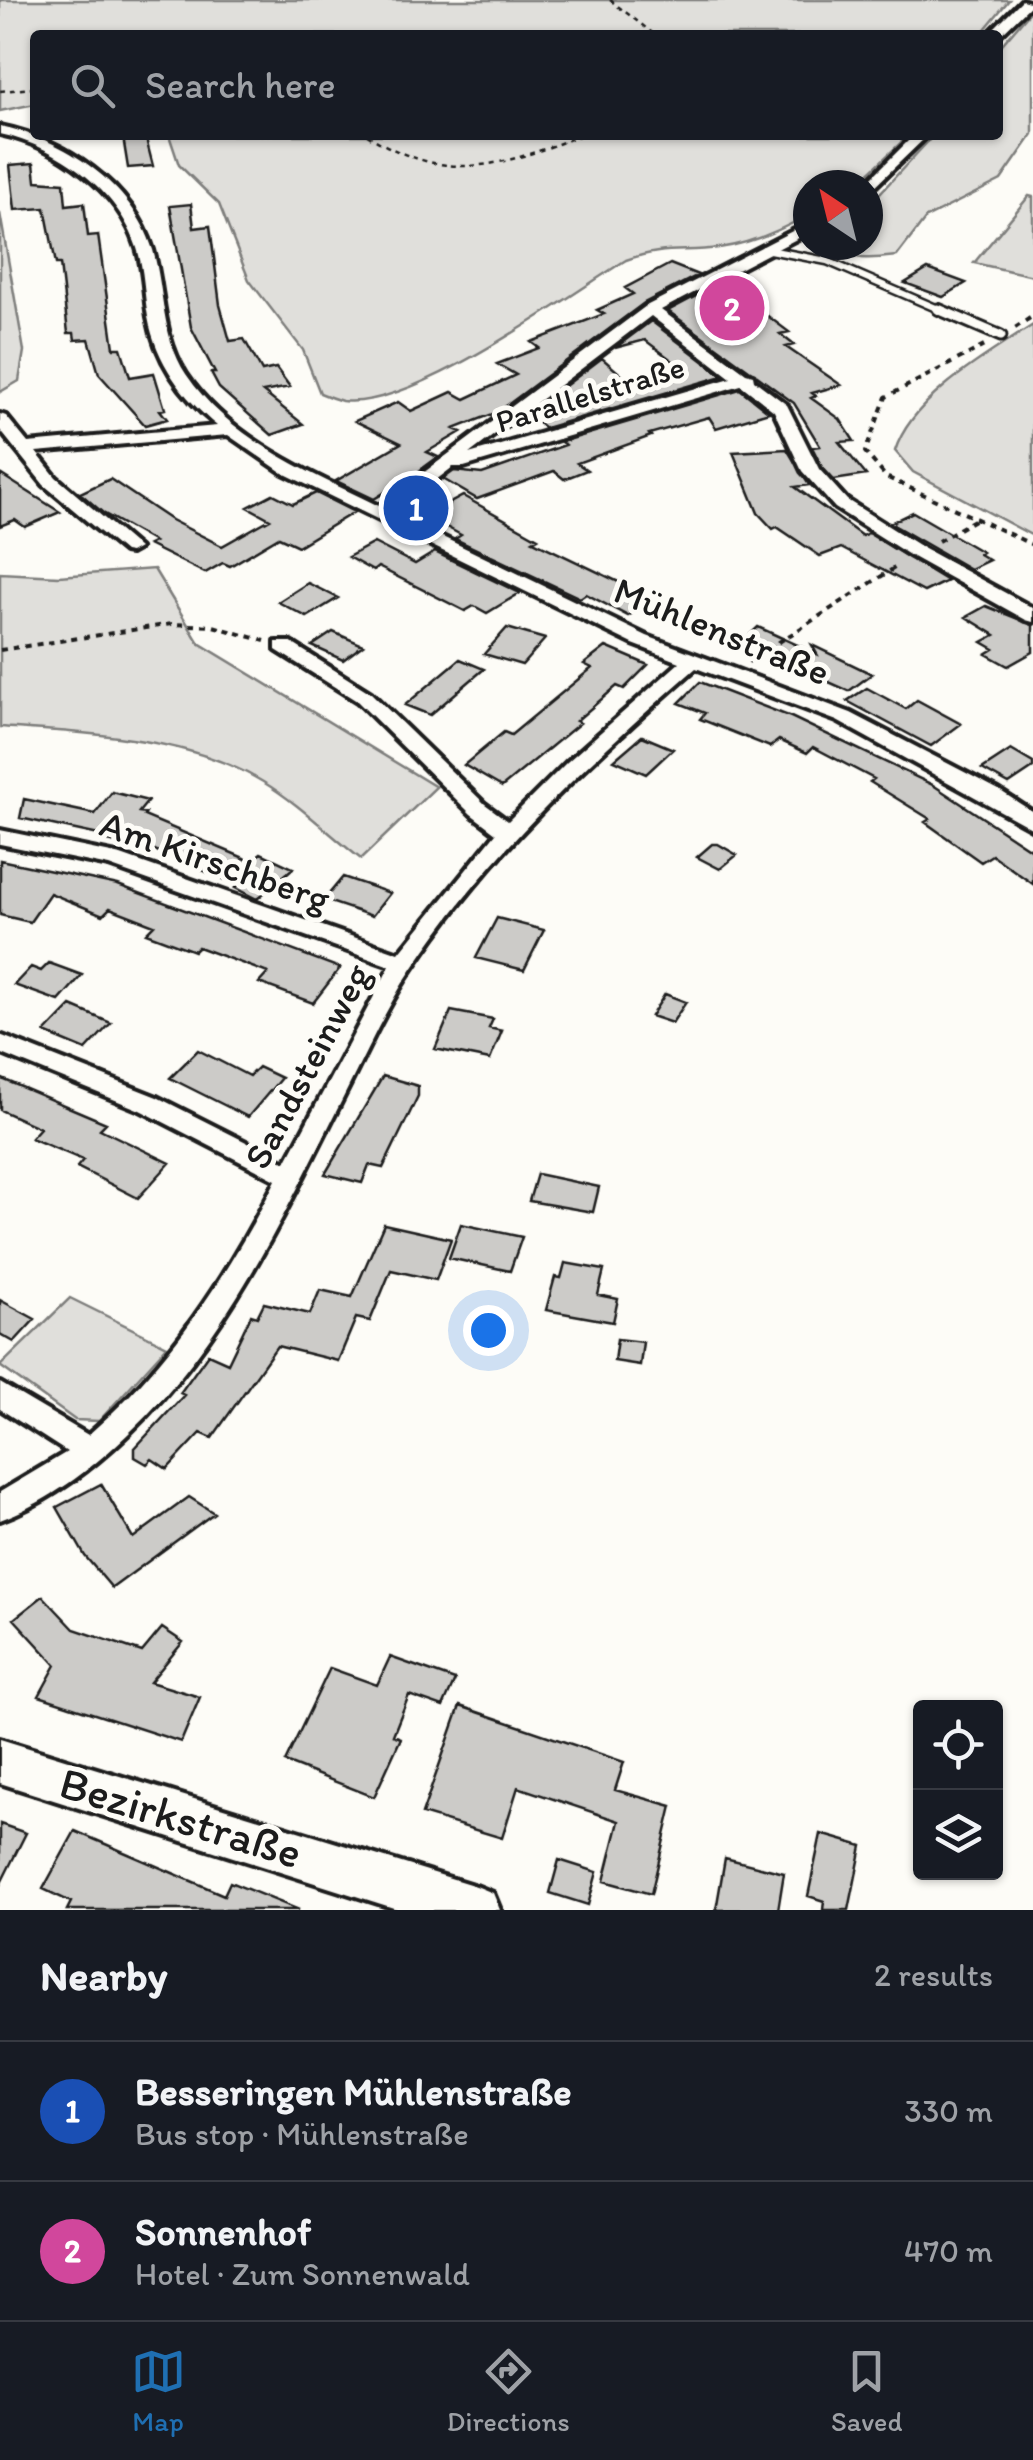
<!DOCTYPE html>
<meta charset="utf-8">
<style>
body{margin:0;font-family:Itim,sans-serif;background:#20242c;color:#f1f3f6}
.controls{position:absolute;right:30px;bottom:30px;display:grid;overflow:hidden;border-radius:10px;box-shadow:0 2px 8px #0004}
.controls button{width:90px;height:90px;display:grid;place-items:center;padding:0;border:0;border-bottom:2px solid #363941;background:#171b24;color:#f1f3f6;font:50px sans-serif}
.compass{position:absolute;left:793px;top:170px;width:90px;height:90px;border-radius:50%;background:#171b24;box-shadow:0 2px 8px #0004;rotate:325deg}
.you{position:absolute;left:488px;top:1330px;width:35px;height:35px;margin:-25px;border:8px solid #fff;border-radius:50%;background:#1a73e8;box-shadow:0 0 0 15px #1a73e833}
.badge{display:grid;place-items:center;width:65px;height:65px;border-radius:50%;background:#1f6fb2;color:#fff;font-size:32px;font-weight:700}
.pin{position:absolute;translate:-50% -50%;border:5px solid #fff;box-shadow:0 2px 10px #0006}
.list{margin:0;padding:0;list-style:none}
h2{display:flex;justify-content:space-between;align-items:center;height:130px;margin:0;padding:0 40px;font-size:42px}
h2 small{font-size:32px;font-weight:400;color:#9ea1a6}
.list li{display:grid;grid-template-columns:65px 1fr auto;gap:30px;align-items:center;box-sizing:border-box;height:140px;padding:0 40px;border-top:2px solid #363941}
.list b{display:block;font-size:38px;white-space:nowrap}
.list p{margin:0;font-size:32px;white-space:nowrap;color:#9ea1a6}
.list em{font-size:32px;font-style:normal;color:#9ea1a6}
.icon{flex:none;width:55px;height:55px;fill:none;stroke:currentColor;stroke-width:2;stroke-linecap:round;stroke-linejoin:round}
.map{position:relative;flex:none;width:1033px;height:1910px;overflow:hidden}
.search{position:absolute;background:#171b24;box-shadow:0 2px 8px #0004;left:30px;right:30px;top:30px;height:110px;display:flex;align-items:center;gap:25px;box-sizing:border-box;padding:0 35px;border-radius:10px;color:#9ea1a6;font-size:38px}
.sheet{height:410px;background:#171b24}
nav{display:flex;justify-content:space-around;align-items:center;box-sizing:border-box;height:140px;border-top:2px solid #363941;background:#171b24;font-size:28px;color:#9ea1a6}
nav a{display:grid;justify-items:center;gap:5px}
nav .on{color:#1f6fb2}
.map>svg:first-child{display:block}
</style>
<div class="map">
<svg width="1033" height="1910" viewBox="0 0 1033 1910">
<rect width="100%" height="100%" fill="#fdfcf7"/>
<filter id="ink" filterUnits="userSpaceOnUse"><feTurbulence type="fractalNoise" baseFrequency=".01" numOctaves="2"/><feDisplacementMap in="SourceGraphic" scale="20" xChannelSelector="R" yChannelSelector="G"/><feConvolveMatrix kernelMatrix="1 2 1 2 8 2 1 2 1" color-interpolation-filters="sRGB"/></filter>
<g filter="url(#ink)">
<path fill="#e0dfdb" stroke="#7e7e7c" stroke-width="2.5" d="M0,0H1009L980,35H35V104L0,111Z
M1033,8V134L1001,180L926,218L897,256C872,259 853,262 833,245H868V206L934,135H998V49Z
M169,135H909L856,185H808V215C781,230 751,244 719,248C682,253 665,246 626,260C565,298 411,411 342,401C335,399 327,396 320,393L303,350L249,280L219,204L179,165Z
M1029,196L1033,197V276L974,263Z
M0,213L24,351L19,381L0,392Z
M1033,325V536L913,472L895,451C912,397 987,355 1033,325Z
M154,569L199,643L436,787L361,859C329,834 298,803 263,782C188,736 85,733 0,727V573L59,576Z
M70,1298L167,1346L99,1421L75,1420L0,1366Z"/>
<path fill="#cccbc8" stroke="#1c1c1c" stroke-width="2.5" d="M145,135L153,166L128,168L123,137Z
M34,163L36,181L64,183L66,205L84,203L88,236L98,235L114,348H121L130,377L154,373L165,409L160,410L167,419L145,425L99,374L89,339L75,340L74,333H68L60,264H56L45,208L15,210L10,165Z
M191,204L194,228L210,226L220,305L230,341L244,339L262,371L276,368L290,387L263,392L303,424L272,435L219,388L211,373H215L191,327L170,206Z
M670,264L698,275L644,303L498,412L454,429L461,432L427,452L438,457L419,471L374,499L336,481L401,443L355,421L398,402L411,411L452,392L465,399L516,375L497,364L539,348L531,342L604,314L597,310L633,294L625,288Z
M928,269L966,283L943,297L905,283Z
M719,284L760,296L749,302L789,332L780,334L794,345L786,347L841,385L812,393L816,396L811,398L840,419L854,441L839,442L866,475L834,480L822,467L812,447L820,446L794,403L668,311Z
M651,321L723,376L545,428L528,414L602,358L633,385L685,370L645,340L615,348Z
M740,389L769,412L716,428L709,417L649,434L651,436L577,463L587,470L564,479L554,471L477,499L443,479L454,471L482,474L565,445L561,442Z
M787,449L809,485L795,487L862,536L868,533L947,581L924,592L841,548L820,556L777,527L773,529L758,513L733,452Z
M0,474L60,512L25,527L15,520L0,526Z
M110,479L171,520L222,546L270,519L248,507L273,494L293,504L316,493L354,512L298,546L279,537L230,566L223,563L205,573L148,545L154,542L103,513L80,493Z
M463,496L538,538L533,541L654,599L628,616L586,594L580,598L455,539L461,535L426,516Z
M913,512L982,552L979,554L989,560L970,569L890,523Z
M374,543L415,564L435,552L520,593L487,613L474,606L465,611L378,567L373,571L348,557Z
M308,583L338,598L307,617L278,602Z
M986,606L1033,625V652L1008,666L986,654L994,649L982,642L995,635L966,617Z
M758,627L817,654L812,645L872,674L849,691L784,662L778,667L738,646Z
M507,628L545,639L522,665L484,654Z
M333,632L363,645L343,660L312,646Z
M606,647L648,665L624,689L617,686L576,721L580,723L502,787L464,765L504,732L511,735L592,668L584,664Z
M460,659L484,669L430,715L405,705Z
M700,682L791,717L933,785L1033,851V884L992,855L981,862L925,822L930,819L870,782L874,779L813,747L807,753L779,740L770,747L700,719L705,713L679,703Z
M867,688L906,709L917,700L961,724L931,746L847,701Z
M642,736L673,749L646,774L614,760Z
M1011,750L1033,763V768L1009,784L982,769Z
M112,792L148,801L139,812L146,813L144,816L251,861L261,853L293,868L257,899L235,888L238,885L126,838L121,844L99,839V835L20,818L24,799L95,814Z
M712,844H718L737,855L720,869L697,857Z
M0,860L118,885L340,968L313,1003L259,983L268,973L198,947L194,951L146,933L154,925L110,908L103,915L50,893L30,922L0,915Z
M343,877L390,893L372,916L324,900Z
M497,918L544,930L524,970L476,958Z
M49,963L82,975L59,1001L14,985L31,967L41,971Z
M665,994L686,1002L672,1023L651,1016Z
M71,1006L111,1023L86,1050L45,1033Z
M451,1011L493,1019L489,1028L502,1031L490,1060L435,1049Z
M198,1050L249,1076L258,1067L281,1078L248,1117L170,1078Z
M383,1076L418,1086V1096L383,1168L369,1165L362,1183L325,1174Z
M0,1078L106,1123L100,1129L170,1163L138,1198L77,1167L83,1160L31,1138L40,1128L0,1110Z
M537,1174L599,1187L593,1212L529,1201Z
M384,1224L451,1239L436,1280L391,1270L370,1321L356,1318L338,1361L277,1346L212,1438L201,1433L167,1469L152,1459L147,1464L135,1457V1448L184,1395L180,1393L208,1354L228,1363L251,1315L257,1317L264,1303L310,1314L320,1290L352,1297Z
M461,1224L522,1237L510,1271L449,1258Z
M565,1263L604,1270L598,1295L618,1299L613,1322L546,1310L555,1277L561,1278Z
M0,1300L35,1319L14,1342L0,1334Z
M617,1339L643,1342L640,1365L614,1361Z
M101,1484L133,1538L189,1497L214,1513L112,1588L85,1556L57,1507Z
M43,1596L74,1629L142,1652L162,1628L183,1642L150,1682L200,1697L181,1742L39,1696L56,1665L14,1619Z
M390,1657L455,1680L443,1707L409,1695L393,1735L401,1738L374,1797L285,1762L330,1668L377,1685Z
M460,1706L624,1762L615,1790L672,1806L651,1894L604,1881L619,1821L518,1787L502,1838L422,1814Z
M0,1824L26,1833L0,1885Z
M75,1831L224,1895L230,1882L299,1910H67L71,1902L43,1889Z
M821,1834L862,1846L849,1910H823L824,1901L808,1896Z
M725,1858L784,1873L778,1910H716Z
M559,1860L597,1872L588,1905L550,1893Z"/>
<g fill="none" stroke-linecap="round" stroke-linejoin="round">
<g stroke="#1c1c1c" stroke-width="11">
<path id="lane-far1" d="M764,249L827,261L943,311"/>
</g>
<g stroke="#1c1c1c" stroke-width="15">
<path id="lane" d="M938,309L1001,336"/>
</g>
<g stroke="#1c1c1c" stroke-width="8">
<path id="street" d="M1022,0L1033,3L998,37L987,35Z
M0,126C64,139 133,184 153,250C165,293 161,335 186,374C230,440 311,473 379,506L646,306L808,223V233L661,310L746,373L753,375L754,380L787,405L819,469L847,500L923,548L1033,608V622L1026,620L911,556L835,508L802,471L774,411L741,385L464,467H453L393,513L647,636L851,713L999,790L1033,812V829L837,721L696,668C592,759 489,853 412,969C385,1009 366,1053 344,1096C281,1221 221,1352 114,1447C82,1476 41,1505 0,1520V1492L67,1452L0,1409V1383L88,1435C170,1364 227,1276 276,1180L140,1110L0,1053V1035L157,1097L286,1162L390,966L109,866L0,844V830L121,855L399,953L496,833L471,814L357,701L276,650V642H290L371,693L485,804L508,821L567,762L680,662L633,644L283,473L228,435L36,452L56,477L139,548L130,553L124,552L44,485L0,430V414L6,416L28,443L217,426C183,398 156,361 148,317C144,294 144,270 137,248C119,190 57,146 0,134ZM651,316L731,378L469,454Z
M914,135H928L868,193V185H864Z"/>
</g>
<g stroke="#1c1c1c" stroke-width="8">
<path id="secondary" d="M0,1739L476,1886L493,1893L500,1910H400L0,1783Z"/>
</g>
<path stroke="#1c1c1c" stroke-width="2.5" stroke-dasharray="5 5" stroke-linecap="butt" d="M610,0L655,35
M0,91L35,88
M367,135C448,184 497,168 581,135"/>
<path stroke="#1c1c1c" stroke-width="4" stroke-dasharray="6 6" stroke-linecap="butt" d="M1015,328L1033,316
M984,346L886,397L865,452L886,477L1033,545
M938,541L976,519
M0,650L172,624L213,626L265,641
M748,662L899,565"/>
<use href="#lane-far1" stroke="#fdfcf7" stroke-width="6"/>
<use href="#lane" stroke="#fdfcf7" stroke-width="9"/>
<use href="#street" fill="#fdfcf7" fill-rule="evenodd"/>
<use href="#secondary" fill="#fdfcf7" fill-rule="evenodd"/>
</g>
</g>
<g text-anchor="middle" stroke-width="10" stroke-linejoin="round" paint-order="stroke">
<g font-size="32" fill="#1c1c1c" stroke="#fdfcf7">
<text transform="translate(590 394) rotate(-17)" y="11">Parallelstraße</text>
</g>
<g font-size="38" fill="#1c1c1c" stroke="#fdfcf7">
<text transform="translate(722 631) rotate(22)" y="13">Mühlenstraße</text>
<text transform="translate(215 861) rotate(19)" y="13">Am Kirschberg</text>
<text transform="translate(307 1066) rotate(-62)" y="13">Sandsteinweg</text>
</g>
<g font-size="45" fill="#1c1c1c" stroke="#fdfcf7">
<text transform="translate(181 1817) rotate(17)" y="16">Bezirkstraße</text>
</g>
</g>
</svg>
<div class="controls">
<button><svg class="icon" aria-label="locate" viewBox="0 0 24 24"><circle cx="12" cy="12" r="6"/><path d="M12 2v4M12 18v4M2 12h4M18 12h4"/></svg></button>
<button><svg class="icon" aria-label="layers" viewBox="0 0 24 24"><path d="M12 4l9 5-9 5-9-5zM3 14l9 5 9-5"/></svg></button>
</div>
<svg class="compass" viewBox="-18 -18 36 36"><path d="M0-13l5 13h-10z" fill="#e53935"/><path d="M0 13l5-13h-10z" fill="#9ea1a6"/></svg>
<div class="you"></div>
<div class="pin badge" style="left:416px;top:508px;background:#1a4fb4">1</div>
<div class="pin badge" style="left:732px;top:308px;background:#d1479c">2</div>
<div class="search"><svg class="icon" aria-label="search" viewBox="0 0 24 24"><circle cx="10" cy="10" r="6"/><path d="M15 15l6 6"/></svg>Search here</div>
</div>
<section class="sheet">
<h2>Nearby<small>2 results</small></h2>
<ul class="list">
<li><span class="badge" style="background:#1a4fb4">1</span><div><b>Besseringen Mühlenstraße</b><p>Bus stop · Mühlenstraße</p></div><em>330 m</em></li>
<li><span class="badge" style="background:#d1479c">2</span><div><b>Sonnenhof</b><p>Hotel · Zum Sonnenwald</p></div><em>470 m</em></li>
</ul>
</section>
<nav>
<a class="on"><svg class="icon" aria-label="map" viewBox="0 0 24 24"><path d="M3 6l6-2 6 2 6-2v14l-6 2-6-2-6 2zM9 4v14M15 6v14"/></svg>Map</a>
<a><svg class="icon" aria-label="directions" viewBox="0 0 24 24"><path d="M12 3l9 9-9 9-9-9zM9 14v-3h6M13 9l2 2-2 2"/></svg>Directions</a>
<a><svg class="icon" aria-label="saved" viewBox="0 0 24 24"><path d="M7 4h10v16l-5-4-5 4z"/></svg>Saved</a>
</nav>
